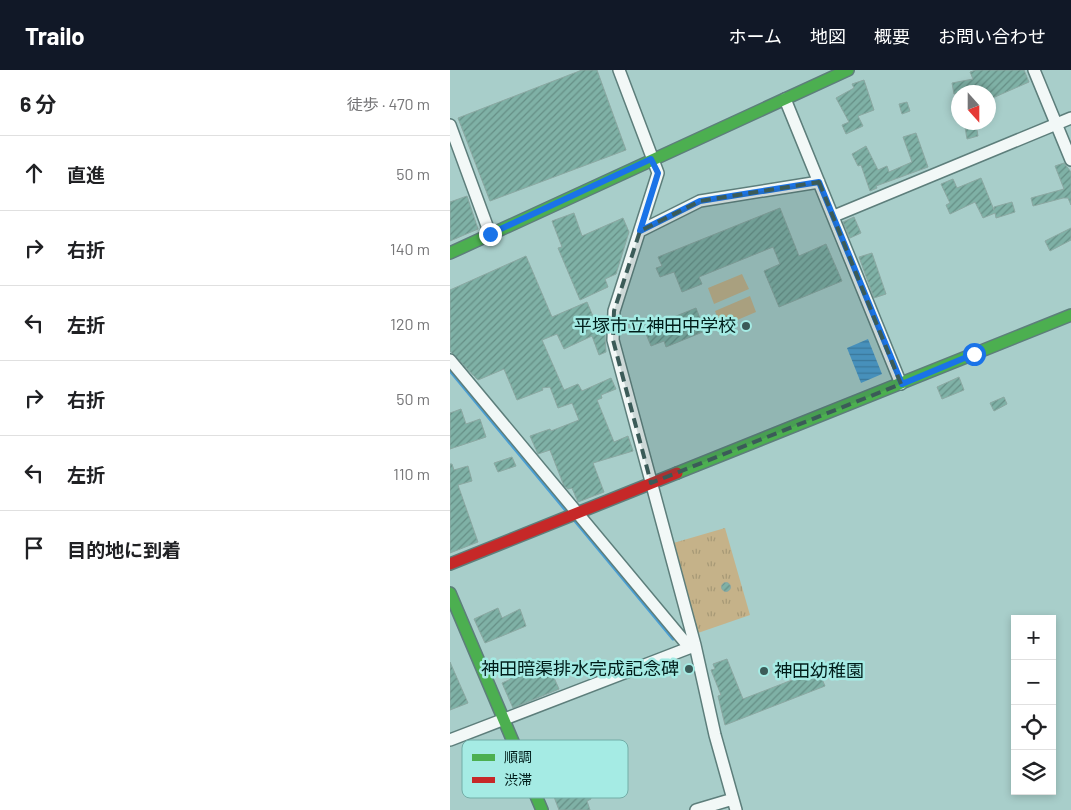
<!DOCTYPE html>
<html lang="ja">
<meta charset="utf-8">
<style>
body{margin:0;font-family:Barlow,"Noto Sans JP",sans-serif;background:#f2f2f2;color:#202124}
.controls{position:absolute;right:15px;bottom:15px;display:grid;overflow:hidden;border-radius:0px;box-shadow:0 2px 8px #0003}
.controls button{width:45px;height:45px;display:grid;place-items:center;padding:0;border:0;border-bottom:1px solid #e0e0e0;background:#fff;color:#202124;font:25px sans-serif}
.compass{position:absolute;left:501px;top:15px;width:45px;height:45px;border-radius:50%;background:#fff;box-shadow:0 2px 8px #0003;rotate:159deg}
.stop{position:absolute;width:15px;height:15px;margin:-11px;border:4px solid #1a73e8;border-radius:50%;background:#fff}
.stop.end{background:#1a73e8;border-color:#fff;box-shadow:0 1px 5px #0008}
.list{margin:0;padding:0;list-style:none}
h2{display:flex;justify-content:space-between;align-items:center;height:65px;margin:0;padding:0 20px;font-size:21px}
h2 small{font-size:16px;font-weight:400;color:#757577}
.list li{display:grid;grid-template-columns:32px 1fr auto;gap:15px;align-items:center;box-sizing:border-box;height:75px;padding:0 20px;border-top:1px solid #e0e0e0}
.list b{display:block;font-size:19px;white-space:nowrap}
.list em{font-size:16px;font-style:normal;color:#757577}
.icon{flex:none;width:28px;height:28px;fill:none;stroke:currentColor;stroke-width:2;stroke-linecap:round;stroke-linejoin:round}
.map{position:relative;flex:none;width:621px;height:740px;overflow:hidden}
header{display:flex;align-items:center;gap:30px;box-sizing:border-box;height:70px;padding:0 25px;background:#111827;color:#fff}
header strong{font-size:24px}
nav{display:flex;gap:28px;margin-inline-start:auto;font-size:18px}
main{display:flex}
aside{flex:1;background:#fff}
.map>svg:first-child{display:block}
</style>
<header>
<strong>Trailo</strong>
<nav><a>ホーム</a><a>地図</a><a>概要</a><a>お問い合わせ</a></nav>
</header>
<main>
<aside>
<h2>6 分<small>徒歩 · 470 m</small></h2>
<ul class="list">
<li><svg class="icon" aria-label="ahead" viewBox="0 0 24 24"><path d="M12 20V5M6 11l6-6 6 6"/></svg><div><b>直進</b></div><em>50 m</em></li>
<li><svg class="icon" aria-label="right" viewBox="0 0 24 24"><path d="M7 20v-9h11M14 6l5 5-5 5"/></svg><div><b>右折</b></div><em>140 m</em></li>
<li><svg class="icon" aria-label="left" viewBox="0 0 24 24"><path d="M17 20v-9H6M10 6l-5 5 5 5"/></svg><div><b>左折</b></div><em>120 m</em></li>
<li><svg class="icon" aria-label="right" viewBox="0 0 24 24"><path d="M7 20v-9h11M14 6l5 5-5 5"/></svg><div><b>右折</b></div><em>50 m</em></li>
<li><svg class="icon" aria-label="left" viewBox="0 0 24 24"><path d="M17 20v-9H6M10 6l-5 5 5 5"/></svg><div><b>左折</b></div><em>110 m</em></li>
<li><svg class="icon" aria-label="arrive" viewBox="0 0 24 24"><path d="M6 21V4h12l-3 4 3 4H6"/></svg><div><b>目的地に到着</b></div></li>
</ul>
</aside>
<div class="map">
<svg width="621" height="740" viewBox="0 0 621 740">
<defs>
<pattern id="park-tufts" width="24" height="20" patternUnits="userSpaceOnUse" patternTransform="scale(1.25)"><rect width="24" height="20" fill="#c5b289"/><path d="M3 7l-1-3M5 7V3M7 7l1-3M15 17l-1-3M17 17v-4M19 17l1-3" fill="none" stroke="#a79976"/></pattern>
<pattern id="water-rules" width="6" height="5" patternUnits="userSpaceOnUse" patternTransform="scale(1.25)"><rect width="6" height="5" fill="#4a9ed4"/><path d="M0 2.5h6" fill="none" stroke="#3b80ab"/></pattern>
<pattern id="building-hatch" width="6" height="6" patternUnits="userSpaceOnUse" patternTransform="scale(1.25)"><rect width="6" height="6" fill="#7fb1a6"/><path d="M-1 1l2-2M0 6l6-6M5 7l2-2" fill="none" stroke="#668f86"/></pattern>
</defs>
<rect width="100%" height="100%" fill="#a8ceca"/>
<path fill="url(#park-tufts)" d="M275,458L300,545L245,564L220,474Z"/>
<path fill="#c5b289" d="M292,204L299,219L264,234L258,218Z
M300,226L306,242L271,257L265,241Z"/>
<path fill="url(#water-rules)" d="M418,269L432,304L411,313L397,278Z"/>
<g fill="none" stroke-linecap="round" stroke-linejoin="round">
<path stroke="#4a9ed4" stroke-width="3" d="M0,301L117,442
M125,451L223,569"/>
</g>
<path fill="url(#building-hatch)" stroke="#8ba8a2" d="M132,0H147L176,80L40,131L8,48Z
M526,0H574L579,12L538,30V22H528L527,20L504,24L502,13L523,9L520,2Z
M414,10L424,40L408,46L413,56L396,64L392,55L399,52L386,28L404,18L402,14Z
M457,32L460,41L452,44L449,34Z
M526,54L528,66L517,69L515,57Z
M466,63L478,97L426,116L427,118L420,121L411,95L408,96L402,84L416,76L428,100L437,96L439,102L462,92L453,67Z
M614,93L621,102V135L618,128H613L583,136L581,128L614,119L605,96Z
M531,108L544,140V137L562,132L565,142L546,148L545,143L533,148L525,132L500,144L496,135L500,133L491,114L503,109L507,118Z
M17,126L28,159L0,171V132Z
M330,138L349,186L376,174L392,211L329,237L314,201L330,194L323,177L249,207L252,214L232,222L224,202L210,207L206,198L212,196L208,187Z
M124,143L132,166L173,148L179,162L166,204L155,209L158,217L130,230L108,178L112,177L102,151Z
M404,147L411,163L400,168L393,152Z
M621,158V170L600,181L595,171Z
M422,183L436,224L424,228L409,187Z
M76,186L102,247L137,232L145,251L154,247L156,282L149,285L142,266L114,279L107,264L92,270L114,320L128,314L132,321L161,308L166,319L151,325L152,328L147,330L164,372L178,366L183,381L143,393L154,422L128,432L122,418L118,419L114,416L100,380L88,384L80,366L100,359L101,361L129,350L122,333L108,338L100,317L92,318L93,320L67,330L54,299L28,310L0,281V220Z
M246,238L255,261L216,277L214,271L201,276L194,259Z
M509,307L514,320L492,329L487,317Z
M554,327L557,334L544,341L540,333Z
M11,339L16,354L30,349L36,367L0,379V343Z
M62,387L66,396L48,402L44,393Z
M0,394H2L4,400L18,396L22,411L8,415L28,472L0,483Z
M271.5 517a4.5 4.5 0 1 1 9 0a4.5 4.5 0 1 1-9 0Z
M48,538L52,548L70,539L76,556L35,573L24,549Z
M277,589L293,629L368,600L375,616L275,655L268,626L271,625L261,600L265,599L263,594Z
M0,592L18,633L0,640Z
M68,592L73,603L97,592L109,619L63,638L52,613L61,609L56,597Z
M135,693L141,729L137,731L140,740H109L96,706Z"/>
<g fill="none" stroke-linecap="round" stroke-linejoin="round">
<g stroke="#5d7e7b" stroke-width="14">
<path id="street" d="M169,0L208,103L164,241L163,270L245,575L265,665L286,740
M584,0L621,90
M335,29L451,314
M0,55L40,164
M384,146L621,48
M190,161L250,131L369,112
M0,290L239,577
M0,670L244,576
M246,740L283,729"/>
</g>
<g stroke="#5d7e7b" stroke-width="14">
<path id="fast" d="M0,183L398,0
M227,403L621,245
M0,523L92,740"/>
</g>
<g stroke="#5d7e7b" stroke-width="14">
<path id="jam" d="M0,494L227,403"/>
</g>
<use href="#street" stroke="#f2f8f7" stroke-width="11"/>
<use href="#fast" stroke="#4caf50" stroke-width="11"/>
<use href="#jam" stroke="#c62828" stroke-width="11"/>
</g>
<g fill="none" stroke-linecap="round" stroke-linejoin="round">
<path stroke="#1a73e8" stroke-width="6" d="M40,164L201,89L208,103L190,161L250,131L369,112L452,314L524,284"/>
</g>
<path fill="#3b5b58" fill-opacity="0.2" stroke="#3b5b58" stroke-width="4" stroke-dasharray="10 6" stroke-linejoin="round" d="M369,112L451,314L201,413L163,270L164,241L190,161L250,131Z"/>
<g fill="#3b5b58" stroke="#a5ebe4" stroke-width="2">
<circle cx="296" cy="256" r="5"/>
<circle cx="239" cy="599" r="5"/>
<circle cx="314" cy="601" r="5"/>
</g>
<g text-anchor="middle" stroke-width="5" stroke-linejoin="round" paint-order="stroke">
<g font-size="18" fill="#001d1a" stroke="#a5ebe4" text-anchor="end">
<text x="286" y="262">平塚市立神田中学校</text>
<text x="229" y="605">神田暗渠排水完成記念碑</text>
<text x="324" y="607" text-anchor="start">神田幼稚園</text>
</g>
</g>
<rect x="12" y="670" width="166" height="58" rx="8" fill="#a5ebe4" stroke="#73ada7" stroke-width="1"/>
<rect x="22" y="684" width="23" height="7" fill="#4caf50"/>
<rect x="22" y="707" width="23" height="6" fill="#c62828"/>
<g font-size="14" fill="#001d1a">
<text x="54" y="692">順調</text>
<text x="54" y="715">渋滞</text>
</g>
</svg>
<div class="controls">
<button>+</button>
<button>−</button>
<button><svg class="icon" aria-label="locate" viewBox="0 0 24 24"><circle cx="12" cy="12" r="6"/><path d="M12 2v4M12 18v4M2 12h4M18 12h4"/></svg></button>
<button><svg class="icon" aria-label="layers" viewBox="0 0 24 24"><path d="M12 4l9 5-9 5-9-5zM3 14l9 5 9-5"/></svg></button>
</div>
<svg class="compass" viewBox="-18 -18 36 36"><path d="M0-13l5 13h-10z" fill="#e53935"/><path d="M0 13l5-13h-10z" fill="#757577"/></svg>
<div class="stop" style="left:524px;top:284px"></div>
<div class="stop end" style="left:40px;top:164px"></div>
</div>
</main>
